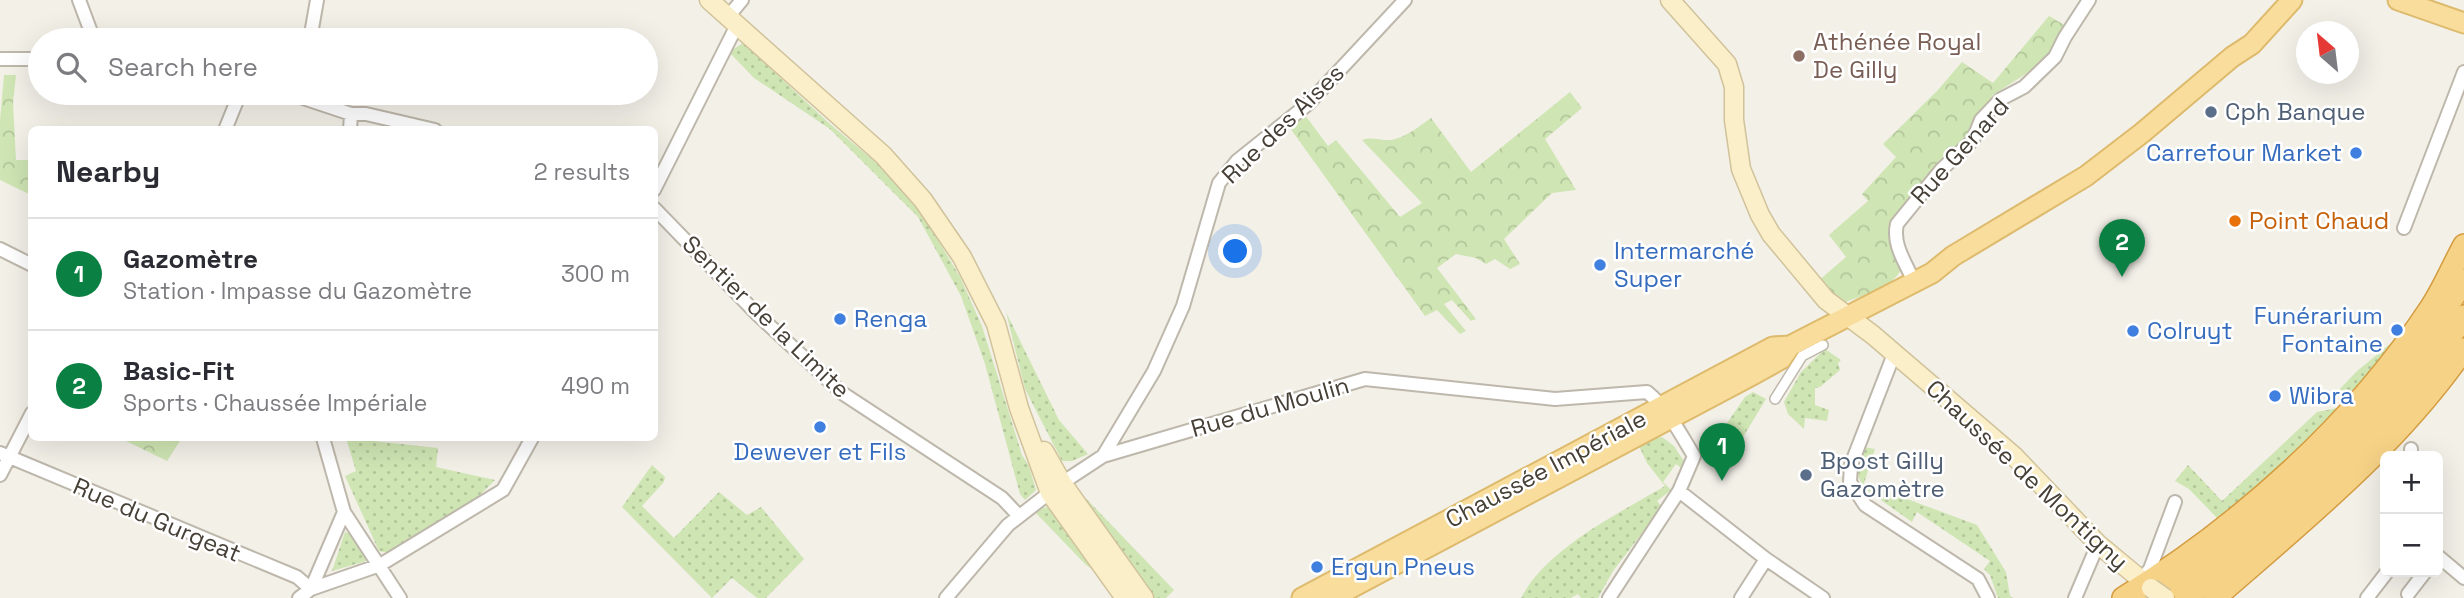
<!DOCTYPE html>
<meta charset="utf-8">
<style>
body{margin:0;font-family:"Space Grotesk",sans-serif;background:#f7f7f7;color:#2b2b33}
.controls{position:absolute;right:21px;bottom:21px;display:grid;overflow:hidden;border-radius:10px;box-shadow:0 7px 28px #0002}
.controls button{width:63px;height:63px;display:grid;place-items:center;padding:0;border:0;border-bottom:2px solid #e1e1e2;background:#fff;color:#2b2b33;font:35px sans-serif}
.compass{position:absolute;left:2296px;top:21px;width:63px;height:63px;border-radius:50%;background:#fff;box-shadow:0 7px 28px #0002;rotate:332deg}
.you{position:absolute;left:1236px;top:252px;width:24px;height:24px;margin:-18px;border:5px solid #fff;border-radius:50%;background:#1a73e8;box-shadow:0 0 0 10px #1a73e833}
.badge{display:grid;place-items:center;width:46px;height:46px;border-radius:50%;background:#0b8043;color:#fff;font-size:23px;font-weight:700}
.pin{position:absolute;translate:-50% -58px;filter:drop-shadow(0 2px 4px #0008)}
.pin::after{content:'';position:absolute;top:37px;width:24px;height:21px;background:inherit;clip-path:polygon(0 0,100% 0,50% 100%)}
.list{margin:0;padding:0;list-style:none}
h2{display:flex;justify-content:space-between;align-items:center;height:91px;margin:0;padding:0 28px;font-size:30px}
h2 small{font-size:23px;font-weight:400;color:#7c7c81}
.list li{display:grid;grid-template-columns:46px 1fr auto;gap:21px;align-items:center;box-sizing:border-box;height:112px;padding:0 28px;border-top:2px solid #e1e1e2}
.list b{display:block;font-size:26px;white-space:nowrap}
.list p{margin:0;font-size:23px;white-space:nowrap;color:#7c7c81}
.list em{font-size:23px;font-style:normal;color:#7c7c81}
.icon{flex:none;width:38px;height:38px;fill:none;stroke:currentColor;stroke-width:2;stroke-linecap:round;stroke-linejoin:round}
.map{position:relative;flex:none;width:2464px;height:598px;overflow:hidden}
.search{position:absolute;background:#fff;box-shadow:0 7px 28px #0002;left:28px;top:28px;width:630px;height:77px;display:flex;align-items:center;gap:18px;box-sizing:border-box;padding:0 24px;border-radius:38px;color:#7c7c81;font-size:26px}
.panel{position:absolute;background:#fff;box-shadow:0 7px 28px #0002;left:28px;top:126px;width:630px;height:315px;border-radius:10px}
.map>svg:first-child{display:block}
</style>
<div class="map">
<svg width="2464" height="598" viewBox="0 0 2464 598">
<defs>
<pattern id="grass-dots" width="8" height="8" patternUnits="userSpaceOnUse" patternTransform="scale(1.75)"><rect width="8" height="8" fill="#cfe5b3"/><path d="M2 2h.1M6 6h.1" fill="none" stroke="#b3c69b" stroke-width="1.8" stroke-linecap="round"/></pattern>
<pattern id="forest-crowns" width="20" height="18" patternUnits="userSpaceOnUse" patternTransform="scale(1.75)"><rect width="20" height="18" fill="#cfe5b3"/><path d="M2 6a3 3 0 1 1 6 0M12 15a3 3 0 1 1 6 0" fill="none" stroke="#b3c69b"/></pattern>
</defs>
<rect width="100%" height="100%" fill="#f3f0e8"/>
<path fill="url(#grass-dots)" d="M743,43L830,124L879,165L925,218L960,277L982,326L1022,455L1029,466L1036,490L1025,500L1020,494L985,364L961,296L918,217L830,129L754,78L729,52Z
M1006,312L1059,420L1088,454L1072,461H1062L1025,389Z
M2396,339C2384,355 2358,400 2336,393L2357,371Z
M1825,349L1841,360L1838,363L1840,370L1820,387L1815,388V405L1829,410L1827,421L1805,418L1804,429L1788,414L1784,402L1801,372Z
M1753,392L1766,399L1743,437L1725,426L1745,397Z
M2337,408L2339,414L2323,432L2219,520L2189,489L2175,481L2188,465L2222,501L2317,412Z
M1662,437L1674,446L1685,463L1681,468L1676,464L1663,482L1671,490L1657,501L1662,507L1613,571L1598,598H1581L1578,594L1571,598H1521C1547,548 1618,514 1665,486L1647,463L1639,446L1649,439Z
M346,438L438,448L436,467L495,480L478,497L389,553L379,551L345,476L356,471Z
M1864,447L1875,449L1864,483L1977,525L2006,572L2010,596L2013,598H1998L1990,575L1984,569L1990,561L1917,512L1912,522L1864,488L1857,474Z
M652,465L665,477L664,482L642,506L674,538L719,492L747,515L761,507L804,559L766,598H757L732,578L712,598L622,507Z
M1073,485L1174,590L1166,598H1151L1096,515L1085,507Z
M1057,505L1096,572L1086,565L1033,510Z
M345,532C355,534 366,551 366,561L332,571Z"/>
<path fill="url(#forest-crowns)" d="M2049,16L2068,27L2052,57L1993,95L1963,149L1896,230C1897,241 1904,259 1901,269C1895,287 1856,298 1840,304L1817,282L1846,257L1829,235L1868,201L1862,194L1896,157L1883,144L1937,91L1962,62L1993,83Z
M4,75H16L13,103L16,160H31V195L0,180V121Z
M1570,92L1582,108L1545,139L1576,190L1552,193L1504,239L1520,264L1510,269L1495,259L1486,264L1476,258L1456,254L1437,268L1476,319L1471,321L1452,300L1444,304L1466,331L1460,334L1437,310L1425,316L1290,128L1305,115L1328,146L1336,140L1400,217L1422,203L1362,140C1372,136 1381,141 1391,140C1407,137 1418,127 1431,118L1471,172Z
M120,438H182L167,461Z"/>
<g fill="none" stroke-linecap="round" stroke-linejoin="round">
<g stroke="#beb7ab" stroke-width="12">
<path id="pedestrian" d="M1775,399L1802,356L1823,345"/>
</g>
<g stroke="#beb7ab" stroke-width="16">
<path id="minor" d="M79,0L94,40
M727,18L742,0
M310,40L317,0
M0,59H40
M277,93L300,97L351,114H366L435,130
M225,130L240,93
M350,130L351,114
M654,190L736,27
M654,208L757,314L842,393L1002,498L1019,516
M2404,228L2464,72
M0,249L32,265
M1914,282C1906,263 1892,245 1897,224L1941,170L1973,140L1981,120L2001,99L2024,87L2055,57L2065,37L2089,0
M1894,354L1851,465L1850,482L1865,505L1978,579L1988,598
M323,438L344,512L400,598
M2411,449V456
M0,453L297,577L311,589
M1103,456L1154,371L1183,306L1219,183L1237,161L1308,104L1405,0
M0,475L32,413
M1679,491L1766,559L1823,598
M2438,556L2464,578
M2142,579L2150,569L2175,502
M311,589L344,512
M2408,594L2425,572
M299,598L311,589L380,565L503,490L532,438
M946,598L1008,525L1062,483L1103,456L1365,379L1555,399L1647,392C1668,409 1680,433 1694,456L1679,491L1609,598
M1741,598L1766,559
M2075,598L2098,544
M2367,598L2387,572"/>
</g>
<g stroke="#d0c29a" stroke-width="21">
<path id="secondary" d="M709,0L883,155L923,200L962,257L996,324L1019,408L1050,493L1125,598
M1670,0L1727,64L1734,87V120L1741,169L1760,215L1771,234L1826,300L1873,335L2014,456L2098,544L2151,588
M1044,451L1062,483L1144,598"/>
</g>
<g stroke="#ddba6c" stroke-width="23">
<path id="primary" d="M2398,0L2464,23
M1302,598L1773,347L1790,346L1932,273L1953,256L2086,176L2142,133L2232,57L2252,44L2292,0
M1332,598L1752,375L1781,359L1790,346"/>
</g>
<g stroke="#d49c41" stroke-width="24">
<path id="trunk" d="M2123,598C2242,524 2354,424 2431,307C2444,287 2453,265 2464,245
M2153,598C2276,513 2387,409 2464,280
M2185,598C2222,574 2257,542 2289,513C2357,451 2414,394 2464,316
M2215,598C2303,521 2397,446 2464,349"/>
</g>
<use href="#pedestrian" stroke="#fff" stroke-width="9"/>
<use href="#minor" stroke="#fff" stroke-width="12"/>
<use href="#secondary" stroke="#fbefca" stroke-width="18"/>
<use href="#primary" stroke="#f8dd9c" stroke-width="19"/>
<use href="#trunk" stroke="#f6d286" stroke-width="21"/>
<g stroke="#d0c29a" stroke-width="21" stroke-linecap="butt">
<path id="secondary-bridge" d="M2151,588L2165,598"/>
</g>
<use href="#secondary-bridge" stroke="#fbefca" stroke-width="18"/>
</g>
<circle fill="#8d6e63" stroke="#fff" stroke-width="2.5" cx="1799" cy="56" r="7"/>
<g fill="#5c6f8a" stroke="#fff" stroke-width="2.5">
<circle cx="2211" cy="112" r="7"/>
<circle cx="1806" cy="475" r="7"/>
</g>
<g fill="#3f7fe0" stroke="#fff" stroke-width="2.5">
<circle cx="2356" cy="153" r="7"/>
<circle cx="1600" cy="265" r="7"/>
<circle cx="840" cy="319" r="7"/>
<circle cx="2397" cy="330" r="7"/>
<circle cx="2133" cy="331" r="7"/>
<circle cx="2275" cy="396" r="7"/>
<circle cx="820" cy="427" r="7"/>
<circle cx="1317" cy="567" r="7"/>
</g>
<circle fill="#e8710a" stroke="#fff" stroke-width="2.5" cx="2235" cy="221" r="7"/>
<g text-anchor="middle" stroke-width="5" stroke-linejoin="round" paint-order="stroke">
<g font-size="24" fill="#785e54" stroke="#fff" text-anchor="start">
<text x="1813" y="50">Athénée Royal<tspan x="1813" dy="28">De Gilly</tspan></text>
</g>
<g font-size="24" fill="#4e5e75" stroke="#fff" text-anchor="start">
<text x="2225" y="120">Cph Banque</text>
<text x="1820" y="469">Bpost Gilly<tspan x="1820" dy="28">Gazomètre</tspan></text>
</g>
<g font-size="24" fill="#464037" stroke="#fff">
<text transform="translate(1283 124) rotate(-44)" y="8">Rue des Aises</text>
<text transform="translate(1960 151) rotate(-48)" y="8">Rue Genard</text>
<text transform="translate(766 317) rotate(44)" y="8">Sentier de la Limite</text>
<text transform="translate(1270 407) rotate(-16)" y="8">Rue du Moulin</text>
<text transform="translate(1546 469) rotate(-28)" y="8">Chaussée Impériale</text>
<text transform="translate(2027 475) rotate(43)" y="8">Chaussée de Montigny</text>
<text transform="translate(157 520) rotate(23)" y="8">Rue du Gurgeat</text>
</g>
<g font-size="24" fill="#366cbe" stroke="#fff" text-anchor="start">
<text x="2342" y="161" text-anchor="end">Carrefour Market</text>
<text x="1614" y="259">Intermarché<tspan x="1614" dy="28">Super</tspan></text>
<text x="2383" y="324" text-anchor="end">Funérarium<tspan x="2383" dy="28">Fontaine</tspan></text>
<text x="854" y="327">Renga</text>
<text x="2147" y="339">Colruyt</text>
<text x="2289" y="404">Wibra</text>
<text x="820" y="460" text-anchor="middle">Dewever et Fils</text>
<text x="1331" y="575">Ergun Pneus</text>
</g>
<g font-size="24" fill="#c56008" stroke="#fff" text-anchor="start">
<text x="2249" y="229">Point Chaud</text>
</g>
</g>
</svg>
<div class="controls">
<button>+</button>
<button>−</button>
</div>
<svg class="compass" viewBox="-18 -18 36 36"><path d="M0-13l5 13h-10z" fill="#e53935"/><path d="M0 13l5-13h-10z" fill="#7c7c81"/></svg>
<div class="you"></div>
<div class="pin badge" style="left:1722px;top:481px">1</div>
<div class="pin badge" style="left:2122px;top:277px">2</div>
<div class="search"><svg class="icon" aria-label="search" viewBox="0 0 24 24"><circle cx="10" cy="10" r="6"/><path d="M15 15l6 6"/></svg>Search here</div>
<section class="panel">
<h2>Nearby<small>2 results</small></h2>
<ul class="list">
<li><span class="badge">1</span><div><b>Gazomètre</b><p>Station · Impasse du Gazomètre</p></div><em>300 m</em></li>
<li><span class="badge">2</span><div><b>Basic-Fit</b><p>Sports · Chaussée Impériale</p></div><em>490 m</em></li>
</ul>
</section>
</div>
